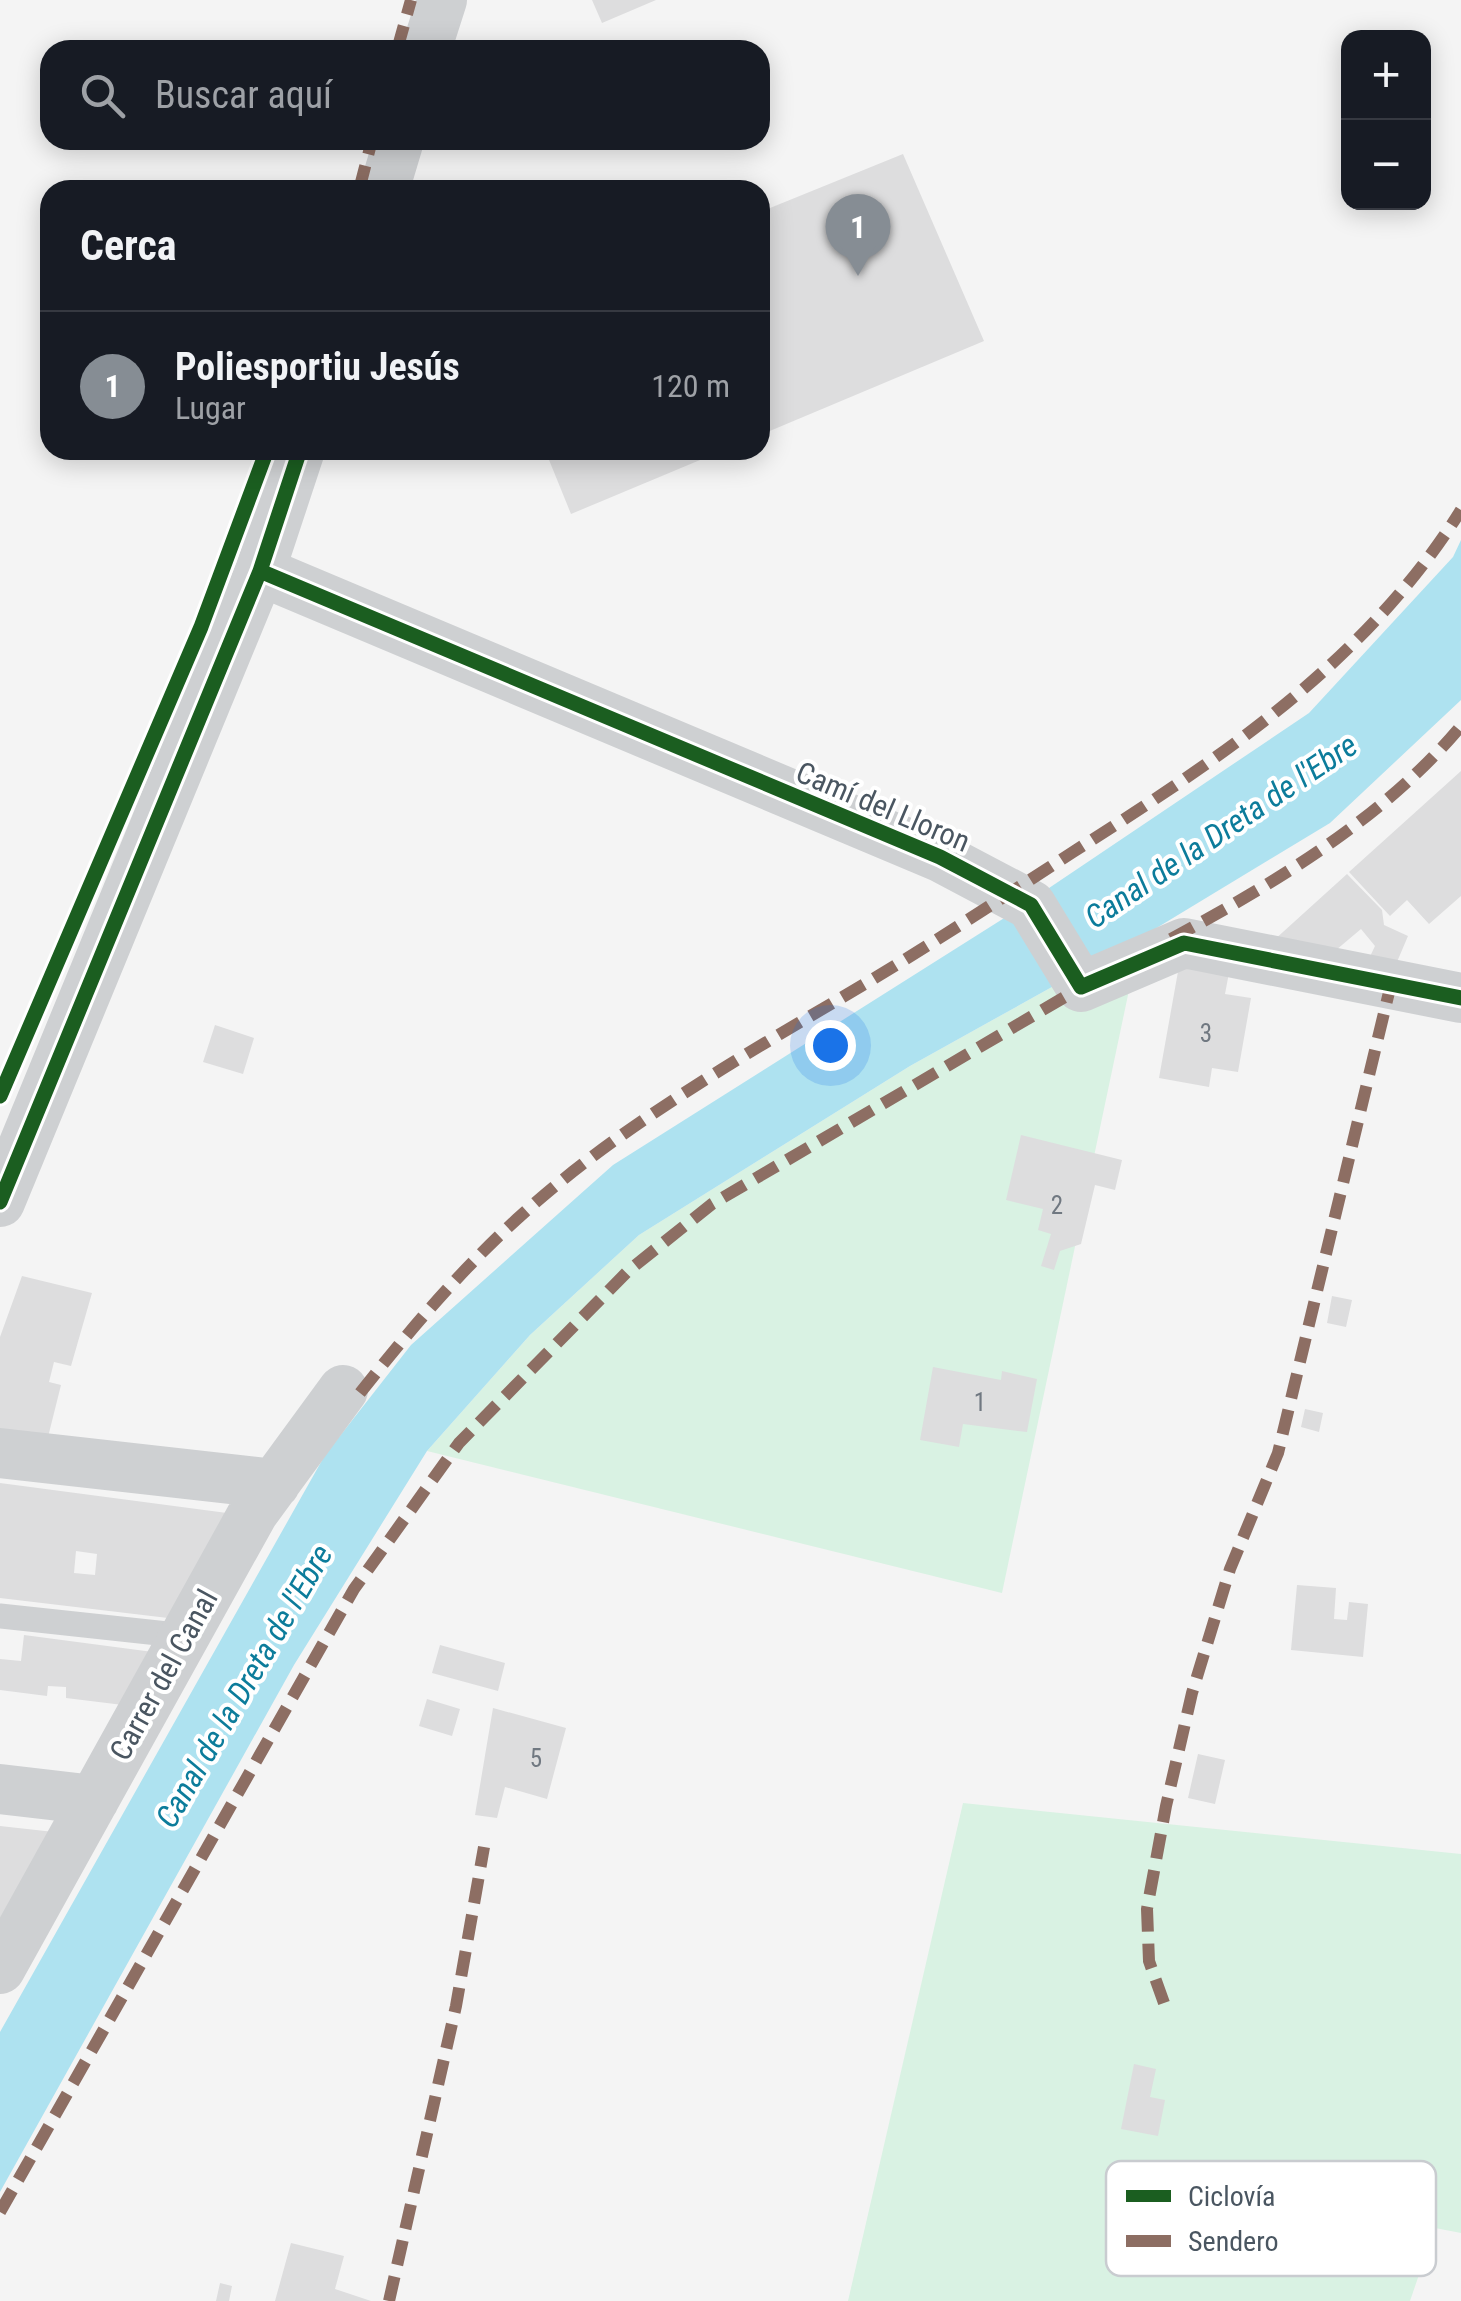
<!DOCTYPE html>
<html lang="es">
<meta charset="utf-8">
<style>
body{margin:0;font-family:"Roboto Condensed",sans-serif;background:#242831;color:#f1f3f6}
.controls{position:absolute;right:30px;top:30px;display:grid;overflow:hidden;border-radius:20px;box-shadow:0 5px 25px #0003}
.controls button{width:90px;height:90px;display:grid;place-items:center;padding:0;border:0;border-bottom:2px solid #363941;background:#171b24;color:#f1f3f6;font:50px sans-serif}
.you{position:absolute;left:830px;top:1045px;width:35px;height:35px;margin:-25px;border:8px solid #fff;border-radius:50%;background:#1a73e8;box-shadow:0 0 0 15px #1a73e833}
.badge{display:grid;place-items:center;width:65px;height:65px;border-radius:50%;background:#868d94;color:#fff;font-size:32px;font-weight:700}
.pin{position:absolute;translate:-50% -82px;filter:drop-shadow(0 2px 5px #0008)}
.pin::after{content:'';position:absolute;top:52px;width:35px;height:30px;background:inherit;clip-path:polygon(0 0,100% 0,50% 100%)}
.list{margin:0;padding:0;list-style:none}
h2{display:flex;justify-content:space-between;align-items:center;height:130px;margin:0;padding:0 40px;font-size:42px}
h2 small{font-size:32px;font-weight:400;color:#9ea1a6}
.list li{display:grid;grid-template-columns:65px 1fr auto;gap:30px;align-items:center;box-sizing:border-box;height:150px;padding:0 40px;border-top:2px solid #363941}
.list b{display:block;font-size:38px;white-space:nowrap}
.list p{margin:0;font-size:32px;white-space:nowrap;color:#9ea1a6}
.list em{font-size:32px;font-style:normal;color:#9ea1a6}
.icon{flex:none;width:55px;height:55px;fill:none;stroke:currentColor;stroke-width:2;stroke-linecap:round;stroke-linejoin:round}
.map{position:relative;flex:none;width:1461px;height:2301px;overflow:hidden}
.search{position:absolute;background:#171b24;box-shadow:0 5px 25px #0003;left:40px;top:40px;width:730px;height:110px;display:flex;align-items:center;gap:25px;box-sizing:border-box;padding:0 35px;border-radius:30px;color:#9ea1a6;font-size:38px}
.panel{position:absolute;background:#171b24;box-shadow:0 5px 25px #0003;left:40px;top:180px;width:730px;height:280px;border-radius:30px}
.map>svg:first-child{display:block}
</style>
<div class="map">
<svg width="1461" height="2301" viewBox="0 0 1461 2301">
<rect width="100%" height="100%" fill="#f4f4f4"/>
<path fill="#d9f2e3" d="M1140,938L1002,1593L427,1451L530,1335L639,1235L910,1066Z
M963,1803L1461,1854V2233L1435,2228L1410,2301H848Z"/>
<path fill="#aee2f0" d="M1461,540V700L1330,823L1140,938L910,1066L639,1235L530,1335L427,1451L294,1665L0,2192V2032L325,1455L411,1345L613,1165L1009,915L1309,713L1453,557Z"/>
<path fill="#ddddde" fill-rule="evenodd" d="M592,0H656L602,23Z
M903,154L984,341L760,435V212Z
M545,450H724L571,514Z
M1461,771V896L1429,924L1407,900L1390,916L1349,872Z
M1347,874L1382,910L1384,925L1408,936L1391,976L1366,965L1375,946L1361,929L1323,961L1263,950Z
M1231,962L1225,994L1251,998L1238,1072L1212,1068L1209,1087L1159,1078L1179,966Z
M215,1025L254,1038L243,1074L203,1062Z
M1021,1135L1122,1160L1115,1190L1095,1185L1081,1244L1060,1251L1054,1270L1041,1266L1051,1234L1038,1230L1043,1209L1006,1200Z
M22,1276L92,1293L71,1366L54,1362L49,1382L61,1385L48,1437L0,1431V1337Z
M1332,1296L1352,1300L1346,1327L1327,1323Z
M933,1367L1001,1380L1002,1371L1037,1379L1027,1432L963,1424L959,1447L920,1440Z
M1305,1409L1323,1413L1319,1432L1301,1427Z
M0,1483L227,1513L168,1618L0,1598ZM76,1551L97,1554L95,1575L74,1573Z
M1297,1585L1336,1588L1334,1619L1347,1620L1349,1602L1368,1604L1363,1657L1291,1650Z
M24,1635L153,1652L123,1705L66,1698V1687L48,1686L47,1696L0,1690V1659L21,1661Z
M440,1645L505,1663L498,1691L432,1673Z
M427,1699L460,1709L452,1736L419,1726Z
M493,1708L566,1728L547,1799L505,1787L497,1818L475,1815Z
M1198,1754L1225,1760L1215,1804L1188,1798Z
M0,1826L54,1832L0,1930Z
M1134,2064L1156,2069L1150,2097L1165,2100L1158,2136L1121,2129Z
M291,2243L344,2256L335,2289L371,2301H275Z
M220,2283L232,2286L229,2301H216Z"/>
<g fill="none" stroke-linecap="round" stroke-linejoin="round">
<path stroke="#ced0d2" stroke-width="25" d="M0,1616L186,1636"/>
<path stroke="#ced0d2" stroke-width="50" d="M426,50L442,0
M384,190L399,140
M260,571L940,857L1031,905L1081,987L1184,943L1461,998
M0,1202L260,571L300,450
M0,1453L275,1484
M0,1789L94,1800
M0,1969L253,1513L343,1390"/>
<path stroke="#8d6e63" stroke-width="12" stroke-dasharray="25 12" stroke-linecap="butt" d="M397,50L411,0
M359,190L372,140
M1171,939C1276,882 1383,819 1461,726
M360,1393C409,1331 459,1272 517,1219C622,1123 747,1054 868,982C938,940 1005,896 1073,852C1221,758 1366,662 1461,510
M1164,2003L1149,1961L1147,1909L1166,1806L1192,1693L1230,1569L1278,1453L1391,984
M0,2212L354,1589L459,1443L628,1271L712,1204L1087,984
M389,2301L456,2006L484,1847"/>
<g stroke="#fff" stroke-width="21">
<path id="cycleway" d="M260,571L940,857L1031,905L1081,987L1184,943L1461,998
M0,1096L201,627L267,450
M0,1202L260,571L300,450"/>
</g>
<use href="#cycleway" stroke="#1b5e20" stroke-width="15"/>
</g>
<g text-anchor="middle" stroke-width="8" stroke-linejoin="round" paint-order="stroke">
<g font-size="25" fill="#707881">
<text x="1206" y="1042">3</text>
<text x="1057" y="1214">2</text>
<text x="980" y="1411">1</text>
<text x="536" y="1767">5</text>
</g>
<g font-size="30" fill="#4a5661" stroke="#fff">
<text transform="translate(883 807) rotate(23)" y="10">Camí del Lloron</text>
<text transform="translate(164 1675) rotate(-61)" y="10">Carrer del Canal</text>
</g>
<g font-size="32" font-style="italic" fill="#0c7c9b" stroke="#fff">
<text transform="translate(1221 831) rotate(-34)" y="11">Canal de la Dreta de l'Ebre</text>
<text transform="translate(244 1686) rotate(-60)" y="11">Canal de la Dreta de l'Ebre</text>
</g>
</g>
<rect x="1106" y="2161" width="330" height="115" rx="15" fill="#fff" stroke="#c9ccd0" stroke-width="2.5"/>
<rect x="1126" y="2190" width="45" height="12" fill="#1b5e20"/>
<rect x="1126" y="2235" width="45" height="12" fill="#8d6e63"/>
<g font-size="28" fill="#4a5661">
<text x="1188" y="2206">Ciclovía</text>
<text x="1188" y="2251">Sendero</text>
</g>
</svg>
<div class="controls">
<button>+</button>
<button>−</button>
</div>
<div class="you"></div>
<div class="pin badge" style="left:858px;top:276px">1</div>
<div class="search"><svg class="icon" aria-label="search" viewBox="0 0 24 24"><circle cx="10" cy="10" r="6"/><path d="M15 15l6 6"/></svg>Buscar aquí</div>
<section class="panel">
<h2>Cerca<small></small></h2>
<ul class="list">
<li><span class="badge">1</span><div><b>Poliesportiu Jesús</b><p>Lugar</p></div><em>120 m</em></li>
</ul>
</section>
</div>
